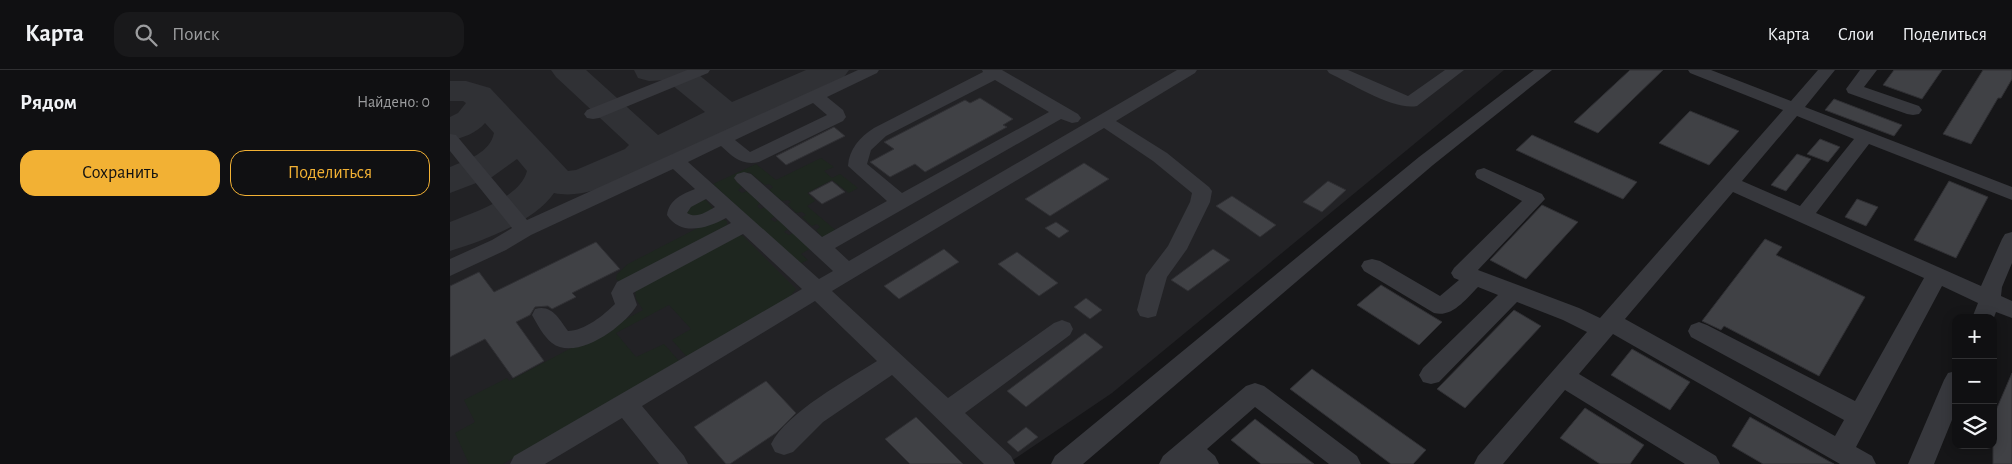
<!DOCTYPE html>
<html lang="ru">
<meta charset="utf-8">
<style>
body{margin:0;font-family:"Alegreya Sans",sans-serif;background:#19191b;color:#f1f3f6}
.controls{position:absolute;right:15px;bottom:15px;display:grid;overflow:hidden;border-radius:10px;box-shadow:0 2px 12px #0003}
.controls button{width:45px;height:45px;display:grid;place-items:center;padding:0;border:0;border-bottom:1px solid #303032;background:#101012;color:#f1f3f6;font:25px sans-serif}
.list{margin:0;padding:0;list-style:none}
h2{display:flex;justify-content:space-between;align-items:center;height:65px;margin:0;padding:0 20px;font-size:21px}
h2 small{font-size:16px;font-weight:400;color:#9c9d9f}
.actions{display:flex;gap:10px;padding:15px 20px}
.actions a{flex:1;padding:11px 0;border:1px solid #f2b134;border-radius:15px;text-align:center;font-size:18px;color:#f2b134}
.actions .main{background:#f2b134;color:#111}
.icon{flex:none;width:28px;height:28px;fill:none;stroke:currentColor;stroke-width:2;stroke-linecap:round;stroke-linejoin:round}
.map{position:relative;flex:none;width:1562px;height:394px;overflow:hidden}
header{display:flex;align-items:center;gap:30px;box-sizing:border-box;height:70px;padding:0 25px;background:#101012;border-bottom:1px solid #303032}
header strong{font-size:24px}
nav{display:flex;gap:28px;margin-inline-start:auto;font-size:18px}
.search{width:350px;height:45px;background:#19191b;display:flex;align-items:center;gap:12px;box-sizing:border-box;padding:0 18px;border-radius:15px;color:#9c9d9f;font-size:19px}
main{display:flex}
aside{flex:1;background:#101012}
.map>svg:first-child{display:block}
</style>
<header>
<strong>Карта</strong>
<div class="search"><svg class="icon" aria-label="search" viewBox="0 0 24 24"><circle cx="10" cy="10" r="6"/><path d="M15 15l6 6"/></svg>Поиск</div>
<nav><a>Карта</a><a>Слои</a><a>Поделиться</a></nav>
</header>
<main>
<aside>
<h2>Рядом<small>Найдено: 0</small></h2>
<ul class="list">
</ul>
<div class="actions"><a class="main">Сохранить</a><a>Поделиться</a></div>
</aside>
<div class="map">
<svg width="1562" height="394" viewBox="0 0 1562 394">
<rect width="100%" height="100%" fill="#161618"/>
<path fill="#222225" d="M0,0H1054L662,323L557,394H0Z"/>
<path fill="#1e261f" d="M371,88L384,97L374,101L382,108L390,104L408,118L399,123L382,110L357,123L365,131L357,136L389,163L373,168L366,160L370,157L367,154L362,156L352,147L356,145L352,142L346,143L338,134L341,132L338,130L332,131L319,120L323,117L319,114L315,115L299,102L284,109L292,117L288,120L292,123L297,121L310,133L307,136L310,139L316,137L325,146L320,149L325,152L330,149L338,159L334,162L339,165L345,162L361,178L351,184L358,190L349,194L263,114L306,94L326,110Z
M251,128L257,131L264,140L240,149L232,138Z
M272,149L277,151V158L170,212L166,209L167,204L178,194L263,150Z
M288,164L293,166L346,219L339,228L237,287L222,270L241,259L219,235L166,263L186,287L214,274L229,291L53,394H19L5,363L25,352L14,330L57,308L59,311L193,240L186,229L185,220Z"/>
<g fill="none" stroke-linecap="round" stroke-linejoin="round">
<path fill="#303135" fill-rule="evenodd" d="M101,0H136L208,65L255,42L216,10L199,11L188,8L184,0H243L282,32L356,0H399L394,7L145,120C131,124 118,126 104,123C84,152 33,171 0,181V152C24,142 70,128 77,101L67,89L42,107L0,123V97C17,90 40,83 44,63L35,53C27,63 12,68 0,71V47L8,43L16,33L13,31H0V11H16L40,18L118,101L126,100L175,79L179,75L106,7Z"/>
</g>
<path fill="#404145" stroke="#303034" d="M1180,0H1213L1148,63L1124,52Z
M1444,0H1492L1472,29L1433,15Z
M1533,0H1562V9L1551,28H1548L1521,74L1493,64Z
M530,28L563,49L553,55L557,57L475,102L465,94L440,107L420,92L444,79L434,72L515,30L520,33Z
M1384,29L1452,55L1444,66L1375,40Z
M1240,41L1289,61L1259,95L1209,73Z
M384,57L395,66L336,95L326,86Z
M1082,65L1187,112L1173,129L1066,80Z
M1370,69L1390,77L1378,92L1357,84Z
M1347,84L1361,89L1336,121L1321,115Z
M634,93L659,109L600,146L575,129Z
M382,111L395,122L372,134L359,123Z
M878,111L896,120L872,142L853,132Z
M1499,111L1538,127L1506,188L1464,170Z
M782,126L826,155L810,167L766,136Z
M1407,129L1428,137L1416,156L1395,147Z
M1092,135L1128,152L1076,209L1040,190Z
M606,152L619,161L609,168L595,158Z
M1315,169L1332,177L1326,185L1415,227L1369,306L1274,256L1271,260L1252,251Z
M146,172L170,199L122,223L126,227L102,239L98,236L85,237L80,245L66,252L94,291L63,308L35,269L0,287V216L29,202L44,222Z
M494,179L509,192L449,229L434,216Z
M763,179L780,190L738,221L721,210Z
M567,182L608,213L589,226L548,194Z
M931,215L992,252L969,275L907,235Z
M636,228L652,240L640,249L624,237Z
M1064,240L1091,256L1015,338L987,319Z
M635,263L653,277L576,337L557,321Z
M1182,279L1240,312L1220,340L1161,305Z
M862,299L976,380L963,394H941L840,319Z
M1562,303V394H1543V347Z
M316,311L346,343L326,363L280,394H276L244,357Z
M1135,338L1194,375L1180,394H1150L1110,368Z
M466,347L513,394H460L435,369Z
M1300,347L1384,394H1313L1282,376Z
M805,349L864,394H811L781,370Z
M576,357L588,367L568,382L557,372Z"/>
<g fill="none" stroke-linecap="round" stroke-linejoin="round">
<path fill="#37383d" fill-rule="evenodd" d="M237,0H260L258,3L149,48L143,49L137,48L134,44L137,40Z
M408,0H429L427,3L377,27L393,40L396,47L393,51L309,92C292,96 283,87 271,76L238,92L369,209L383,201L287,112L284,108L287,104L294,102L301,104L372,167L437,131L398,96C399,79 410,67 424,58L533,2L532,0H552L628,44L631,48L628,52L622,53L611,49L385,178L399,191L727,0H747L745,3L666,51L717,83L759,117L762,121L760,132L737,179L717,207L706,246L698,248L690,246L687,240L696,205L718,176L740,132L742,123L703,91L654,58L382,221L498,328L604,253L612,250L620,253L623,259L620,265L515,343L561,386L565,394H534L442,305L373,352L343,382L334,385L325,382L321,374C337,342 397,310 427,291L365,231L192,336L234,386L238,394H209L172,348L95,394H60L64,386L352,219L293,164L183,223L187,235C175,256 126,292 102,273C94,267 87,254 82,245L85,239C102,234 109,249 118,261C134,261 154,245 165,234L161,223L167,212L281,153L276,148C258,158 231,167 217,145C219,130 232,124 245,119L223,99L81,165L56,180L0,206V189L42,170L62,158L0,81V64L6,65L77,150ZM545,10L599,42L452,123L417,94L421,80L436,66ZM363,33L377,45L300,82L285,70ZM256,129L265,137C256,142 246,149 237,143L241,137Z
M877,0H898L958,26L995,0H1014L967,36C945,41 900,13 879,3Z
M1084,0H1102L983,95L633,394H601L605,386L969,87Z
M1238,0H1261L1341,31L1368,0H1385L1355,37L1562,117V130L1419,74L1366,143L1531,216L1552,169L1555,164L1562,162V193L1552,217L1551,226L1562,231V248L1546,242L1543,250V248H1522L1528,233L1492,216L1406,377L1422,386L1426,394H1390L1163,264L1129,304L1266,386L1270,394H1235L1115,320L1053,394H1024L1028,386L1137,262L1113,250L1067,232L989,312L981,314L973,312L969,305L973,298L1048,225L1028,217C1016,229 1002,248 984,243L914,201L911,196L914,191L922,189L930,191L990,226L1009,210L1004,208L1001,203L1004,198L1072,131L1027,108L1025,104L1027,100L1034,98L1092,124L1095,129L1028,200L1129,238L1150,248L1333,40L1240,3ZM1347,46L1404,69L1350,136L1292,111ZM1283,122L1474,208L1405,331L1257,255L1249,252L1241,255L1238,261L1241,267L1394,350L1385,366L1175,249Z
M1410,0H1427L1414,17L1469,36L1472,40L1469,44L1463,45L1457,44L1398,23L1396,19Z
M1506,301V340L1484,394H1458L1494,310L1498,303Z
M805,313L814,316L907,386L911,394H879L805,337L757,379L765,386L769,394H709L713,386L796,316Z"/>
</g>
</svg>
<div class="controls">
<button>+</button>
<button>−</button>
<button><svg class="icon" aria-label="layers" viewBox="0 0 24 24"><path d="M12 4l9 5-9 5-9-5zM3 14l9 5 9-5"/></svg></button>
</div>
</div>
</main>
